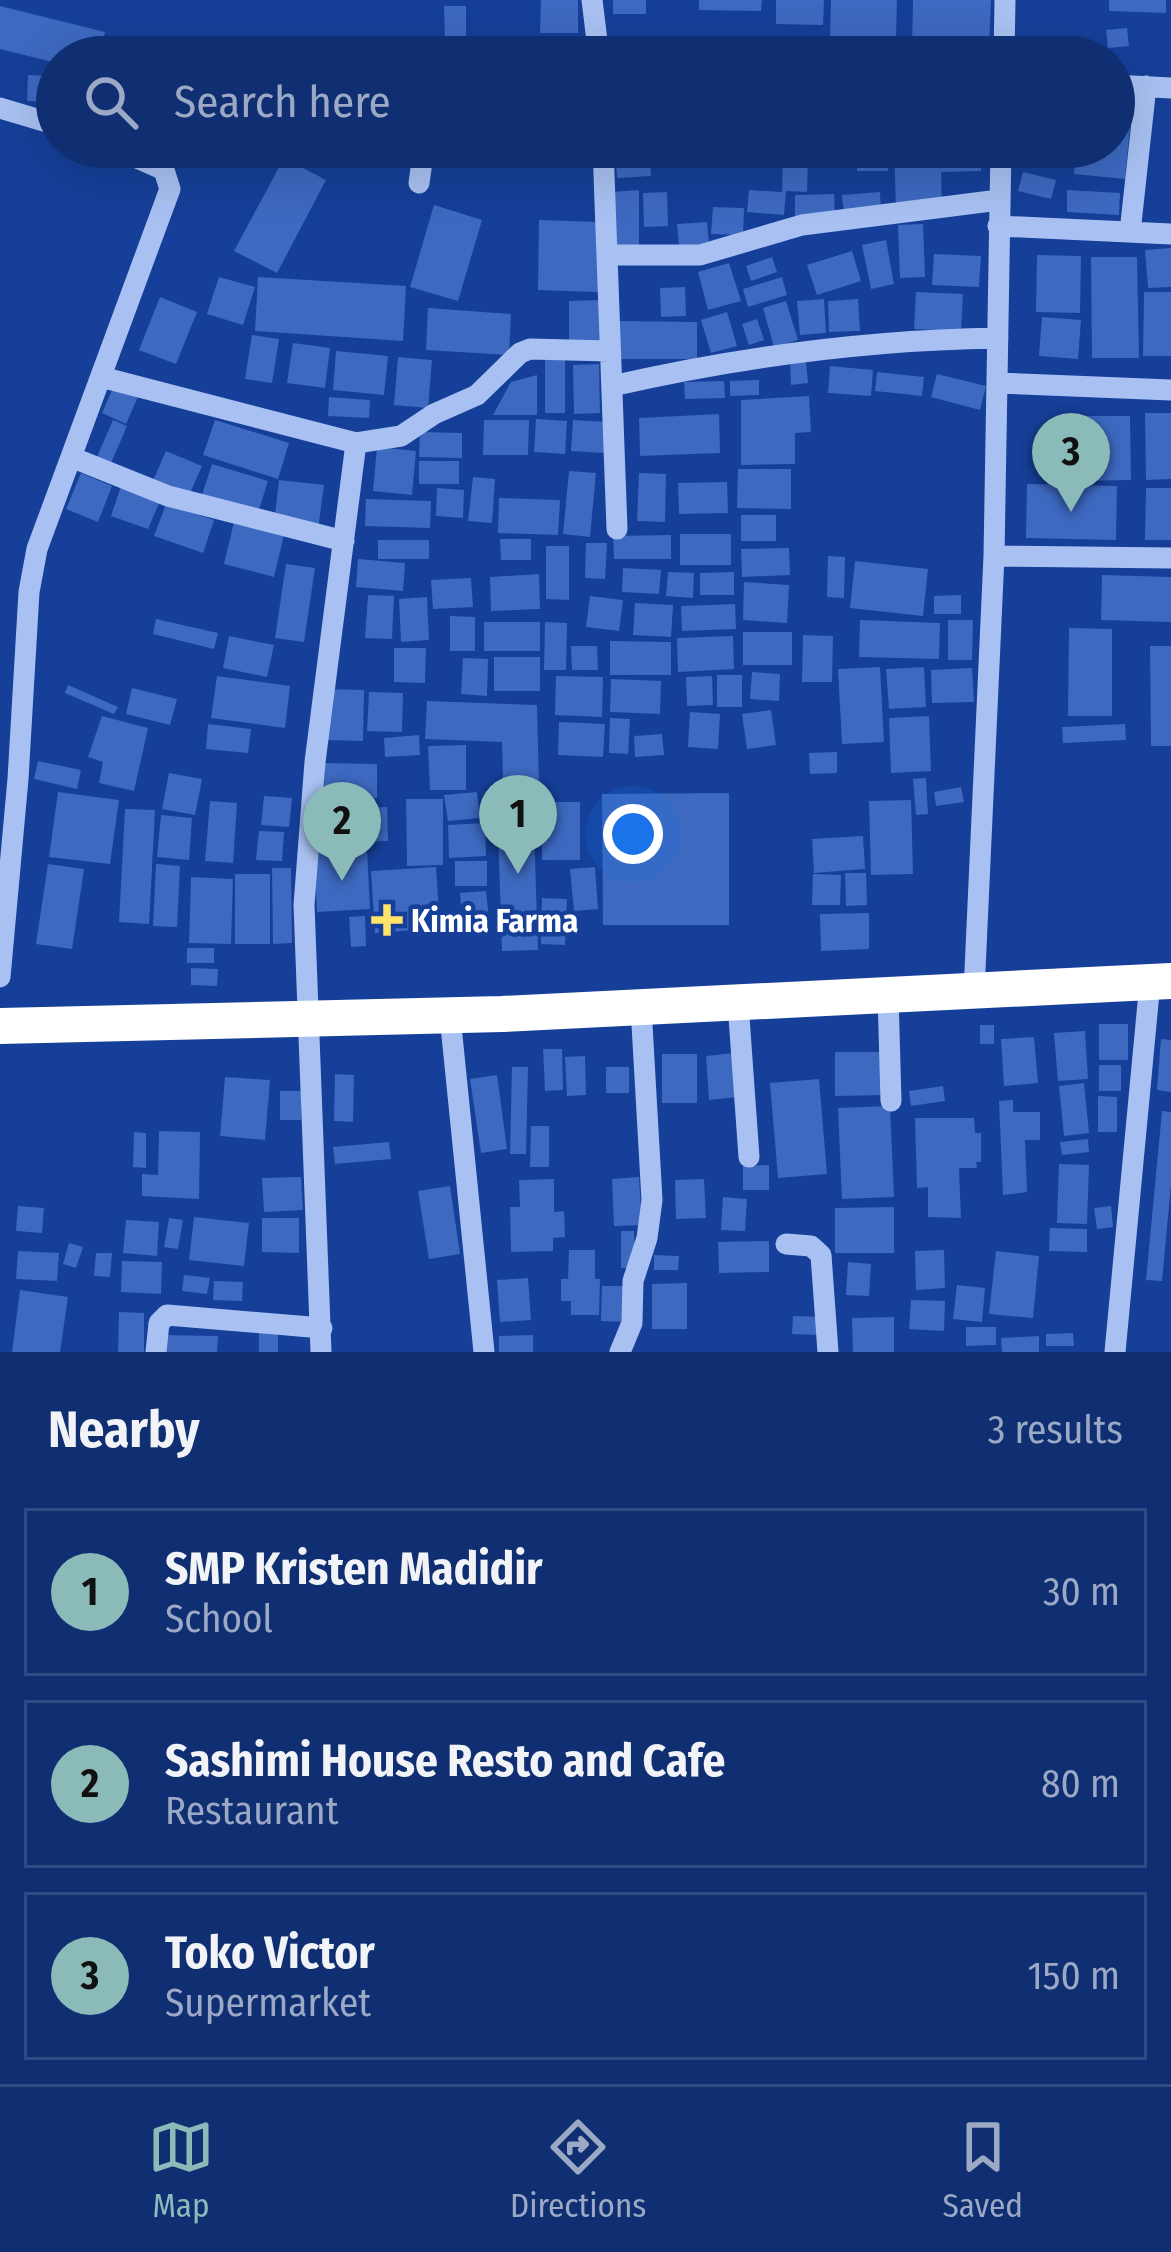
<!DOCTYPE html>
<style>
body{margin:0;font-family:"Fira Sans Condensed",sans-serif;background:#1e3b7a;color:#f1f3f6}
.you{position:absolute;left:633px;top:834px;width:42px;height:42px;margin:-30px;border:9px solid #fff;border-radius:50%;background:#1a73e8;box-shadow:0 0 0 18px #1a73e833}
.badge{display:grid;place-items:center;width:78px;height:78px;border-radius:50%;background:#8bbbb9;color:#111;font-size:39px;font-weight:700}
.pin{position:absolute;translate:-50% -99px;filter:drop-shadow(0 3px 6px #0008)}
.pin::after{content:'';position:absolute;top:63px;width:42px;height:36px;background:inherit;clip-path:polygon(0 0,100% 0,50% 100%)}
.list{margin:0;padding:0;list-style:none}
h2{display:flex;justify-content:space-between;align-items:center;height:156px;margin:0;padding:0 48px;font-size:51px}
h2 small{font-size:39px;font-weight:400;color:#9ca9c4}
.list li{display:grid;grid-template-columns:78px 1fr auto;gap:36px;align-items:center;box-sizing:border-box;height:168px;margin:0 24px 24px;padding:0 24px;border:3px solid #304a84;border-radius:0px}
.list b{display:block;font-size:45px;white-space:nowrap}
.list p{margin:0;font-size:39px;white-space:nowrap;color:#9ca9c4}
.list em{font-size:39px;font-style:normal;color:#9ca9c4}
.icon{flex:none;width:66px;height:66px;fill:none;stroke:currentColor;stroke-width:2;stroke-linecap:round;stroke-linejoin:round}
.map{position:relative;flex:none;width:1171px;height:1352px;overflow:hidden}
.search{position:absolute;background:#102f72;box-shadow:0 12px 48px #0002;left:36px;right:36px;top:36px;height:132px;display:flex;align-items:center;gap:30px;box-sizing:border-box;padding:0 42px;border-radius:66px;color:#9ca9c4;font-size:45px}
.sheet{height:732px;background:#102f72}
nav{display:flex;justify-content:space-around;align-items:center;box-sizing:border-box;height:168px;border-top:3px solid #304a84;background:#102f72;font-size:33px;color:#9ca9c4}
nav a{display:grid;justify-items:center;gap:6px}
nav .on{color:#8bbbb9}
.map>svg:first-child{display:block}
</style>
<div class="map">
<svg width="1171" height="1352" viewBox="0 0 1171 1352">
<rect width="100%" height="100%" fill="#153f98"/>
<path fill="#3d69c0" d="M541,0H578V33H540Z
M613,0H646V14H613Z
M699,0H762L761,11L699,10Z
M776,0H824L823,25L776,24Z
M831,0H897L896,39L830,37Z
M913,0H991L989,48L912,46Z
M1109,0H1166V13L1109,11Z
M0,6L105,32L98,57H57V63L0,49Z
M444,6H466V38H445Z
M1127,28L1129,46L1108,48L1106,30Z
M28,75L57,76V102L27,101Z
M1114,103L1132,105L1125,179L1074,174L1076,147H1114Z
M289,147H348L346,167L288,160Z
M615,147H649L651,176L617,178Z
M652,147H677L679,165L654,167Z
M781,147H811V157H781Z
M857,147H888V171H857Z
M894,147H980L981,171L941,172L942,206L896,207Z
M1030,147H1060L1059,159L1029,157Z
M284,158L326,180L277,273L234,251Z
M783,161L808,162L807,192L786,191L784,215L747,212L749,190L782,192Z
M1023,172L1056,180L1051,199L1018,191Z
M639,190V245H613L610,192Z
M1067,190L1120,193L1119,215L1067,212Z
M667,192L668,226L644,227L643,193Z
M880,192L881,212L844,214L842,195Z
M834,194L835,215L795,216V195Z
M434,205L482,220L458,301L410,287Z
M713,207L744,208L743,235L711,234Z
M539,220L600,222L599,292L538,290Z
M707,222L709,244L679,246L677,224Z
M923,224L925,277L900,278L898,225Z
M886,240L894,284L871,289L862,245Z
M1171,248V287L1148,288L1145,250Z
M852,251L861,281L817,295L807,265Z
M934,254L981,256L979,287L932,285Z
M1037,255L1081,256L1080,313L1036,312Z
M772,257L777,272L751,281L746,266Z
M1091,257H1137L1139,358H1092Z
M729,263L741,301L708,310L698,272Z
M219,277L255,287L243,325L207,314Z
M258,277L406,286L403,341L255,331Z
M782,277L787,295L748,307L743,289Z
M685,287L686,316L661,317L660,288Z
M916,292L963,294L961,331L914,329Z
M1144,292H1171V356H1143Z
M160,297L197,312L176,364L139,350Z
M824,299L826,333L800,335L797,301Z
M858,299L860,331L829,332L828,301Z
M601,300V344H569V301Z
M786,301L798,340L774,347L763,308Z
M428,308L511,314L509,355L426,350Z
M727,312L737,346L711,353L701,320Z
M1042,317L1081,320L1078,359L1039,356Z
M757,319L764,340L749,345L742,324Z
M616,321L697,322V359H615Z
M252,335L279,339L272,383L245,379Z
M293,343L330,348L325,388L287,383Z
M336,351L388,356L384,395L333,390Z
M545,354H565V413H545Z
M398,357L432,360L428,408L394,405Z
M806,361L808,383L791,385L790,362Z
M599,364L600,413L574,414L573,365Z
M830,366L873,370L871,396L828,393Z
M877,372L924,377L922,396L875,391Z
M937,374L986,386L980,410L931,397Z
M537,375V415H493L511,382Z
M759,380V395L730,396V381Z
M116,381L140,392L126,424L102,413Z
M724,381L725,398L685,399L684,382Z
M809,396L811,432L795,433V464L741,465V400Z
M329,397L370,400L369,418L328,416Z
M1145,413H1171V479L1146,480Z
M719,414L720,453L640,456L639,418Z
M1078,416H1130L1131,480L1079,481Z
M536,419L567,421L565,454L534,452Z
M113,420L127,426L108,470L94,464Z
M215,420L289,443L278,479L203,455Z
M484,420H529L528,455H483Z
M573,420L606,422L604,453L571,451Z
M420,432L462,433V458L419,457Z
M377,447L416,451L412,495L373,491Z
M166,451L202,466L188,498L152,483Z
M419,461H459V484H419Z
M212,464L268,481L256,519L200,501Z
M738,469H791V509L737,508Z
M569,471L596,473L590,537L563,534Z
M81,473L112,486L98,522L66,509Z
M639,473L666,474L665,522L637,521Z
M473,477L495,479L492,523L468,521Z
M279,480L324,485L318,530L274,524Z
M727,482L728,513L679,514L678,483Z
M1027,484L1117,486L1116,540L1026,538Z
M121,486L160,501L148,529L111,516Z
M437,488L464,490L463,518L436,516Z
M1146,488H1171V540H1145Z
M499,498L560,500L558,535L498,533Z
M366,499L431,501L430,528L365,526Z
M166,504L214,520L203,553L154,536Z
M741,515H776V541H741Z
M234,522L284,535L274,577L224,564Z
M680,534H731V565H680Z
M671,535V559H614L613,536Z
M500,539H531V560H501Z
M378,540H429V559H378Z
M586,543H607L605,579L585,578Z
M546,546H569V600L546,599Z
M789,548L790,575L742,577L741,549Z
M828,556L845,557L844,598L827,597Z
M358,559L405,563L403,591L356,587Z
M855,561L928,569L923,616L850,608Z
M286,564L315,568L304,642L275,638Z
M623,568L661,570L659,594L622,592Z
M668,572L694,573L693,598L666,596Z
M734,572V595H700V573Z
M539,574L540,609L491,611L490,577Z
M1102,575L1171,577V622L1101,620Z
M471,578L473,607L433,609L431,580Z
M744,582L789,585L787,623L743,620Z
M368,595L394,596L392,639L365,638Z
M961,595V614H934V596Z
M590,596L623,600L619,631L586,627Z
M427,597L429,640L401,642L399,599Z
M635,603L673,605L671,637L633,635Z
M735,604L736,629L682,631L681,606Z
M450,616L475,617V651H450Z
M156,619L218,633L214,649L153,634Z
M860,620L940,623L939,659L859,657Z
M948,620H973L972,660H948Z
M484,622H540V651H484Z
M545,622L567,623L566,670H544Z
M1069,628L1112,629V716H1068Z
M743,632H792V665H743Z
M803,635L833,636L832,682H802Z
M229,636L274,645L267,677L223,668Z
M733,636L734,669L678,672L677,638Z
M610,641L671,642V675H610Z
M571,646H597L598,670H572Z
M1150,646H1171V746H1151Z
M394,648H426L425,683L394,682Z
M494,657H540V691H494Z
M463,658L488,659L487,696L461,694Z
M880,667L884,742L842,744L838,669Z
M924,667L926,707L889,709L886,669Z
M972,668L974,702L932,703L931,670Z
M752,672L780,674L779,701L750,699Z
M717,675H742V707H717Z
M217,676L290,686L285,728L211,718Z
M556,676L603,677L602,717L555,715Z
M712,676L713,705L687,706L686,677Z
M611,679L661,681L660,714L610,712Z
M68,685L118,707L114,714L65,693Z
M132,688L177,699L170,725L126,714Z
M328,689L364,690L363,741L326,740Z
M369,692L403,693L402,732L367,731Z
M427,701L537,705L539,783L503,784L502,742L425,739Z
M771,710L776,745L747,749L742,714Z
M690,712L720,714L718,749L688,747Z
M102,716L148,728L134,791L99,783L103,762L88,757Z
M929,716L931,771L891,773L889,718Z
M610,718L630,719L628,754L609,753Z
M559,722L605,724L603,757L558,755Z
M208,724L251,729L248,753L206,749Z
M1125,724L1126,740L1063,743L1062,727Z
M662,734L664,755L635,757L634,736Z
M419,735L420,755L385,757L384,738Z
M466,745V790H430L428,746Z
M837,752V773L810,774L809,753Z
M38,761L81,770L77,789L34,779Z
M325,763L377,764V798L324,797Z
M169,773L202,779L195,815L162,809Z
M926,778L928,814L916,815L913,779Z
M961,787L964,802L936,806L934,792Z
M58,792L119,800L110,864L49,857Z
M477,792L480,818L448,821L444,795Z
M729,793V925H603L602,794Z
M264,796L292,798L289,827L261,825Z
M533,798L538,950L502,951L497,799Z
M406,799H443V865L407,866Z
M911,800L913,874L871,875L869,801Z
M210,801L237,803L233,863L205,861Z
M542,802H580V860H542Z
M387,807L388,841L315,843V809Z
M125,809L155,810L149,924L119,922Z
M161,815L192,818L189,860L157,857Z
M485,823L486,856L449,858L448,825Z
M259,831L284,832L282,861L256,860Z
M863,836L865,869L814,873L812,839Z
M367,850L370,909L317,912L314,852Z
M455,861H487V886H455Z
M48,864L84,869L72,949L36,944Z
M156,864L180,866L177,927L153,926Z
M436,867L440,928L375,933L371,871Z
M595,867L598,909L574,911L570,869Z
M272,868H291L292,943L273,944Z
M845,873H866L867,905L846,906Z
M235,874H270V944H235Z
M813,874L841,875L840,905H812Z
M191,877L233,879L231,944L189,943Z
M486,891L490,930L463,933L460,893Z
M542,898L567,899L565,945L541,944Z
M869,913V949L821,951L820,914Z
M365,916L366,946L351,947L349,917Z
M187,948H214V963H187Z
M191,968L218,969L217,986L191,985Z
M1099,1024H1128V1060H1099Z
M980,1025H994V1044H980Z
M1085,1031L1088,1079L1058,1081L1054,1033Z
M1034,1037L1038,1083L1004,1086L1001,1039Z
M1161,1039L1171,1040V1092L1157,1090Z
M543,1049H562L563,1090L545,1091Z
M835,1052H887V1095L835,1096Z
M734,1053L738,1097L709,1100L706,1056Z
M662,1054H697V1103H662Z
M585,1056L586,1095L567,1096L565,1057Z
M1099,1065H1121V1091H1099Z
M512,1067H528L526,1154H510Z
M606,1067H629V1093H606Z
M335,1074L354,1075L353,1122L334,1121Z
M497,1075L507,1149L481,1153L470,1079Z
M225,1077L270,1080L265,1140L220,1136Z
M819,1079L827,1174L778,1178L770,1083Z
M1084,1083L1089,1133L1064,1136L1059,1086Z
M943,1086L945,1101L911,1106L909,1091Z
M280,1091H301V1120H280Z
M1098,1096L1117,1097V1132H1098Z
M1013,1100V1112H1040V1140H1025L1027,1192L1003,1195L999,1101Z
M890,1106L894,1197L842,1199L838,1108Z
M1162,1111L1171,1112V1185L1162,1281L1146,1280Z
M915,1118H974L975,1133H981V1162H976L977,1168H959L961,1218L928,1217V1187L917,1188Z
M531,1126H549V1167H530Z
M159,1131L200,1132L199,1199L142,1196V1174L158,1175Z
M134,1132L146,1133V1168L133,1167Z
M1088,1139L1089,1152L1062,1155L1060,1142Z
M389,1142L391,1159L335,1164L333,1147Z
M1059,1164L1089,1165L1087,1224L1057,1223Z
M769,1165V1190H743V1166Z
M301,1177L303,1210L264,1212L262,1178Z
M639,1177L642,1225L614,1226L612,1179Z
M554,1179V1212L564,1211L565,1237L553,1238V1251L511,1252L510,1207H520L519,1180Z
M704,1179L706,1218L676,1219L675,1180Z
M450,1186L460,1254L429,1259L418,1191Z
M723,1197L747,1199L745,1231L721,1230Z
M18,1206L44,1208L42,1233L16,1231Z
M1111,1206L1113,1227L1097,1229L1094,1208Z
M894,1207V1253H835V1208Z
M194,1217L249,1223L244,1266L189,1260Z
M169,1218L183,1220L178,1249L164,1247Z
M262,1218H299V1253L262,1252Z
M126,1220L159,1222L157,1256L123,1253Z
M1050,1228L1087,1229V1252L1049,1251Z
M621,1231H634L635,1268H621Z
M769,1241V1272L719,1273L718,1242Z
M69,1243L83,1247L76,1268L63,1264Z
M569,1250H595V1279H600L599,1315H571V1301H561V1279H568Z
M944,1250L945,1288L916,1290L915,1251Z
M18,1251L59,1253L57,1281L16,1279Z
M996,1251L1039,1256L1033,1318L989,1314Z
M96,1253H112L110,1277L94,1276Z
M654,1255L679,1256L678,1270H654Z
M122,1261L162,1262L161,1294L121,1292Z
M848,1262L871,1264L869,1296L846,1295Z
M184,1275L210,1278L207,1294L182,1291Z
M528,1278L531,1320L500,1322L497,1280Z
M214,1281L243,1282L242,1301L213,1300Z
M687,1283V1329H652V1284Z
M957,1285L985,1288L982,1322L953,1319Z
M602,1286H630V1322L601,1321Z
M20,1290L68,1297L60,1352H12Z
M911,1300L945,1301L944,1331L909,1329Z
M119,1312L144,1313V1352H118Z
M793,1316L821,1317L820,1335L792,1334Z
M894,1317V1352H853L852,1318Z
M259,1327H278V1352H259Z
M966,1327H996V1345L966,1346Z
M1073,1333L1074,1346H1046V1334Z
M164,1335L218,1336L217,1352H164Z
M533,1335V1352H499V1336Z
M1039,1336V1352H1002L1001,1338Z"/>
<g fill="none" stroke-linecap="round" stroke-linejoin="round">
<path stroke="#a8c1f2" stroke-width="21" d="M592,0L599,57
M414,51L507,57
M1004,57L1005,0
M1114,85L1171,88
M0,108L57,125
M603,147L617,529
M419,183L424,147
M998,226L1171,234
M1130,232L1146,86
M608,255H700L802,225L999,200
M101,377L356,443L401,436L434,414L477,395L520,353L530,349L609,351
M998,383L1171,390
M612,386C739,357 867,340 998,338
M71,457L168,496L344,541
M994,556L1171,558
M0,977L18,779L29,592L37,549L170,189L164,170L112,147
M974,992L994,556L1001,147
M888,995L891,1101
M738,1003L749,1157
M450,1016L484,1352
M786,1244L811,1246L821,1255L828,1352
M156,1352L159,1323L167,1315L322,1328
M321,1352L304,905L315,762L356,443
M620,1352L632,1323L633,1281L647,1238L652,1200L641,1007
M1115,1352L1150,982"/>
<path stroke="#fff" stroke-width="36" d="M0,1026L502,1014L1171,981"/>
</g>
<path fill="#ffe469" stroke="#153f98" stroke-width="4.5" d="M381 902h12v12h12v12h-12v12h-12v-12h-12v-12h12z"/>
<g text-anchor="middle" stroke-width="9" stroke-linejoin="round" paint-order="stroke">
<g font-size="33" font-weight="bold" fill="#fff" stroke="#153f98" text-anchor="start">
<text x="411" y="932">Kimia Farma</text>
</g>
</g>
</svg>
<div class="you"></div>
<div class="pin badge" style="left:518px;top:874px">1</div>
<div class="pin badge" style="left:342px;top:881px">2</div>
<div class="pin badge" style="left:1071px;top:512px">3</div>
<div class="search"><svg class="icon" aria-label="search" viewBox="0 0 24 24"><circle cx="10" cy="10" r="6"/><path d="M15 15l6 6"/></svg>Search here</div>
</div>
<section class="sheet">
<h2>Nearby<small>3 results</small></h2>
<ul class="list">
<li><span class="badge">1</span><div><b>SMP Kristen Madidir</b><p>School</p></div><em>30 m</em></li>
<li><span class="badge">2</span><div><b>Sashimi House Resto and Cafe</b><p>Restaurant</p></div><em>80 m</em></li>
<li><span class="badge">3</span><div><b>Toko Victor</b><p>Supermarket</p></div><em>150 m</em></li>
</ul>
</section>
<nav>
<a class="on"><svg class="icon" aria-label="map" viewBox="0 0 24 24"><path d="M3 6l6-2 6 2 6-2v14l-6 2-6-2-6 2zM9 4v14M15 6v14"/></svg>Map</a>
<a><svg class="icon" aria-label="directions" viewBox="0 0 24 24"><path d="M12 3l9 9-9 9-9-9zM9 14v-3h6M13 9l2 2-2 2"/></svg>Directions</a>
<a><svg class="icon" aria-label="saved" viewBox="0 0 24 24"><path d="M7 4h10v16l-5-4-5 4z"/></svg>Saved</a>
</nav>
